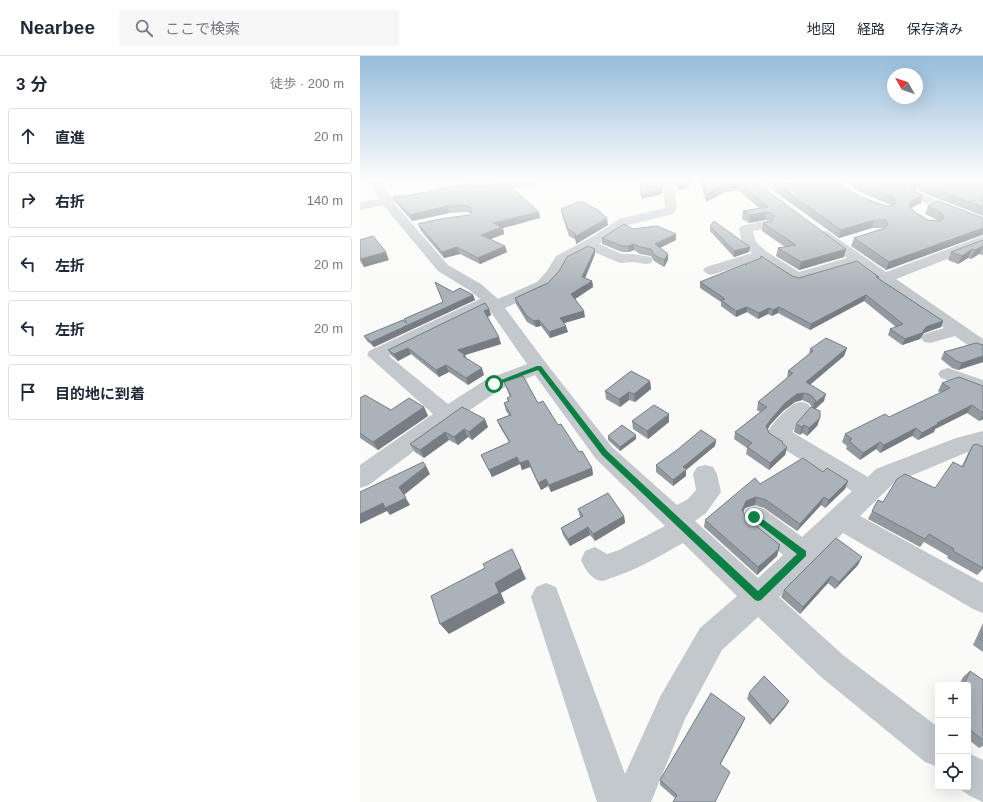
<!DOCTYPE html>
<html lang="ja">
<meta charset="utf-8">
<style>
body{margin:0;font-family:Arial,"Noto Sans JP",sans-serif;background:#f6f6f7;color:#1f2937}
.controls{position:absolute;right:12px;bottom:12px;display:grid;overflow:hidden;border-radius:4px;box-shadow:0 4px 16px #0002}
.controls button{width:36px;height:36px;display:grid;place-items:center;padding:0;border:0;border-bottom:1px solid #e0e1e3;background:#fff;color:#1f2937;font:20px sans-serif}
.compass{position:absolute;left:527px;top:12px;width:36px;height:36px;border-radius:50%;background:#fff;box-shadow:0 4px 16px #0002;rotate:310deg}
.stop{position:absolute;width:12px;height:12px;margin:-9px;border:3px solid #0b8043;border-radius:50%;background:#fff}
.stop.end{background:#0b8043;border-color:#fff;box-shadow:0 1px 4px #0008}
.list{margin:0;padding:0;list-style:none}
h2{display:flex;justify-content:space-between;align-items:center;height:52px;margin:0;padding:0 16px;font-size:17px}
h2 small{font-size:13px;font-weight:400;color:#747a83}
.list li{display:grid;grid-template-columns:26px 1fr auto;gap:12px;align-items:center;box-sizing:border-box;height:56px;margin:0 8px 8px;padding:0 8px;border:1px solid #e0e1e3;border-radius:4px}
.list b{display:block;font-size:15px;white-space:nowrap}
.list em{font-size:13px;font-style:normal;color:#747a83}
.icon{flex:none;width:22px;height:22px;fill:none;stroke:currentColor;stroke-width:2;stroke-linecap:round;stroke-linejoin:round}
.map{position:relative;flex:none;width:623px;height:746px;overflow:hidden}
header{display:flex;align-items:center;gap:24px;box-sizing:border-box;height:56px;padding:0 20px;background:#fff;border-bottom:1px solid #e0e1e3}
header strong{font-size:19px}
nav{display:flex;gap:22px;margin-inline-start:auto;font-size:14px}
.search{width:280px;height:36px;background:#f6f6f7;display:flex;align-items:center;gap:10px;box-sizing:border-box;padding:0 14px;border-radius:4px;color:#747a83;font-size:15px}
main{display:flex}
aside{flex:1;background:#fff}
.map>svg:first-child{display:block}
</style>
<header>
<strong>Nearbee</strong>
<div class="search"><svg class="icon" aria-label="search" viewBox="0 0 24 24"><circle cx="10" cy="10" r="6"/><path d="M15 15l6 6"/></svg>ここで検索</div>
<nav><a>地図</a><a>経路</a><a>保存済み</a></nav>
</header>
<main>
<aside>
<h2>3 分<small>徒歩 · 200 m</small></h2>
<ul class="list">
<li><svg class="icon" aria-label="ahead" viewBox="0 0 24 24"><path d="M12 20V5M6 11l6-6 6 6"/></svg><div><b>直進</b></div><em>20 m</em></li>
<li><svg class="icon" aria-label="right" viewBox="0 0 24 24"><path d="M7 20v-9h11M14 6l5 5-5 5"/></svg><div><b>右折</b></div><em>140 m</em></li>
<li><svg class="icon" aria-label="left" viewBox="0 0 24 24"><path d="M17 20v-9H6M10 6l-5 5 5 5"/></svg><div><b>左折</b></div><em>20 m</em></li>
<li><svg class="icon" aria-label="left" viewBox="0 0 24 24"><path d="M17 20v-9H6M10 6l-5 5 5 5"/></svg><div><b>左折</b></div><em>20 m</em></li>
<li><svg class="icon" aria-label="arrive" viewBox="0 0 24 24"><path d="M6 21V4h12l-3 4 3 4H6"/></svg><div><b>目的地に到着</b></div></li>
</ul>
</aside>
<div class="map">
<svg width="623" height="746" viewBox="0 0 623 746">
<rect width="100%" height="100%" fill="#fafaf8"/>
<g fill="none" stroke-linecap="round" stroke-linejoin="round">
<path fill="#c3c8cc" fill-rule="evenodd" d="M9,125H21L30,140L40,138L44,139L46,142L44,145L34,147L88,209L121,228L138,243L177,226L187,215L196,200L232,181L259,163L305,152L303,134L307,125H318L315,134L317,152L313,158L269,169L239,188L262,198H273L291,201L293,204L291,207L286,208L273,206L260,207L229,194L207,206L199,220L189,232L145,252L186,307L252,391L317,449L328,443L336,434L333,418L337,411L345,409L353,411L357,418L361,436L346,457L335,465L398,522L423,499L386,469L382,461L386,453L395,450L404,453L442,481L492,435L409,384L406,378C410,370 428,350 436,347C440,345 444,346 448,348L452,353L432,376L508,421L516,413L596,382L623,375V391L610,395L534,427L500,460L623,527V557L613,553L483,477L419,541L483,599L578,671V711L565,706L461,621L398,561L362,594L325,663L291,746H237L171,541L176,531L186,527L196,531L265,718L301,639L340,572L377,540L323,487C300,500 278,513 254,521C250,522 245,525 242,525C231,524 225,513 221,504L225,495L235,491L247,498L259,494L305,470L236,403L175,319L141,333L95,364L9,429L0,432V409L73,358L7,299L9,295L120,243L109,234L78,215L23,149L0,154V146L19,143ZM128,252L167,308L127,323L88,348L29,300Z
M154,125H180C171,135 115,134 100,134C93,134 87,137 81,135L79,133L81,131C105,125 130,130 154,125Z
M450,125H469L468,127L445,133L398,134L394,133L392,131L394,129L398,128Z
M555,135L623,162V171L551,141L549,139L551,137Z
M405,165L410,166L412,169L410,172L393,175L396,186L407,196L439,216L487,202L457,181L455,178L457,175H467L526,216L623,180V189L536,223L623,283V297L616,295L595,280L570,287L564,286L561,282L564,278L584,272L496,209L437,226L432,224L400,204L351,219L346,217L343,214L346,211L392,197L382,187L379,173L381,170Z
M588,312L623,324V338L581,322L578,318L581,314Z
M608,697L623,704V746L610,740L597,731H608Z"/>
</g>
<path fill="#929a9f" d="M340,125H394L484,201L439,214L416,200L418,192L425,191L402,175L403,167L411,165L405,164L389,167L382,163L383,155L399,152L378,134L365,136L346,146Z
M400,125H433L402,126Z
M485,125H593L599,129L623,125V160L556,134L553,135L561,147L551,152L555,156L568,164L579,165L565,158L568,150L623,162V179H622L526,214L491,190L494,182L524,173L523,172H512L479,182L414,135L416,128L446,127L490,135L509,144L526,150H531V149L502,137Z
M115,130L116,132L179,156L180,162L143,172L144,178L130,183L147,196L120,208L100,198L84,202L61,175L58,168L109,159L111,157L105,156L89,157L52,165L37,148L34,142Z
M201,153L248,169L216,188V184L209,180L202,159Z
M350,170L390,191L389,196L374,201L350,175Z
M273,173L316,178V184L300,192L308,198V204L304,211L294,205L291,200L280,198L274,194L269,196H262L242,188V182Z
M0,184L29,204L4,211L0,205Z
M623,184V199L619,198L611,203L608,202L598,208L588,204L591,196Z
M235,198L225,222L232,225L233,231L215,243L225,261L204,267L208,276L190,282L181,270L176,271L167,266L156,248L155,242L188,227Z
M401,200L432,220L439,222L519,221V223L583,265L581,271L564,277L560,283L542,289L528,279L530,273L536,271L504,245L450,274L418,257L412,260L408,258L398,263L387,256L376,261L361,250V246L340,232V226L386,209L400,202Z
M93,236L113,239L115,244L14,291L7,285L4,280L45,265L44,263L83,246Z
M129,253L131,259L127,261L141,288L105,299L106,302L124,319L108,329L89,316L79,321L51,298L38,305L32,300L28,294Z
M623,289V306L598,314L592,312L581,303L584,296Z
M487,292L484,300L450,328L464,345L455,353L460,362L457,370L447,380L442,377L440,379L434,376L436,368L452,351L449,347L442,344L435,346L423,355L410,369L408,373L409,377L423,386V388L427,391L425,399L409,414L386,398L387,392L374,383L375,376L400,356L397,354L398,346L427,322L428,315L449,298L450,293Z
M290,325L291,333L275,346L269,344L260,351L246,343L245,335Z
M144,326L178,347L198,369L219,396L232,412L233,419L191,436L188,430L181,434L170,411L162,414L160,408L132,421L121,399L149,386L140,371L137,364L149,359L146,355L144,347L148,346L147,342L150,341Z
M582,327L623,330V363L619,365L607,357L575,373L574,376L558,384L552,380L520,397L516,393L500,404L486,393L487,390L482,386L485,378L529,361L581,337L578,335Z
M0,342L31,354L64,351L68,360L18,394L0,382Z
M102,351L128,371L112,384L108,381L98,389L89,384L64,402L55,396L50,388Z
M272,365L309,366L288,383L273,373Z
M248,380L276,383L260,395L248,384Z
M356,384L355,390L326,414V420L313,430L296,416V409Z
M613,389L623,391V513L617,519L587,502L588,500L564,486L560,491L508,463L518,444L523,446L575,432L602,410L608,397Z
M463,416L488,425L485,433L465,452L461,449L437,475L404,452L395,449L385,452L383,456L386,462L419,492L417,500L397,519L344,471L345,464L400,428Z
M218,453L264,460L265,467L235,485L230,479L210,490L203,479L201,472L220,461Z
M498,509L475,533L468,527L440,558L421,541L424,534Z
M623,567V596L613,589Z
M610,615L623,624V690L619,692L608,683V629H599L603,621Z
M389,637L429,645L426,650L410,669L387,643Z
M382,669L315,742L300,729V724Z"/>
<path fill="#777d82" d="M304,125H306L302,133V129Z
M330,125H332V126L328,132L317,135V131Z
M558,126L556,134L548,138L550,130Z
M379,127L378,134L365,136L346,146L347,138L366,128Z
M302,134V138L282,143L281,139Z
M563,139L561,147L549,153V150L552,145Z
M87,150L89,157L52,165L50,159Z
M179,156L180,162L143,172L144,178L123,186L121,179L133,167Z
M406,156L405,164L389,167L390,159Z
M247,162L248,169L216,188L215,181Z
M514,164L512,172L479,182L481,174Z
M623,172L622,179L526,214L529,206Z
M316,178V184L295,194V188Z
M274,188V194L269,196L268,190Z
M145,190L147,196L120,208L118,202Z
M623,190L619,198L611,203L615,194Z
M97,191L100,198L84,202L82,196Z
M390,191L389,196L374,201V195Z
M235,193V198L223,227L222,221Z
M486,193L484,201L439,214L441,206Z
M612,193L608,202L598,208L602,200Z
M26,196L29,204L4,211L1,203Z
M308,198V204L304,211V204Z
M232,225L233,231L212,245L211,238Z
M113,239L115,244L14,291L11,286Z
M506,239L504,245L450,274L451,268Z
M387,251V256L376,261V255Z
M419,251L418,257L412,260L413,254Z
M409,252L408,258L398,263L399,257Z
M129,253L131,259L126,262L124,255Z
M224,255L225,261L201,268L200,262Z
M179,264L181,270L176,271L174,265Z
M583,265L581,271L564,277L560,283L542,289L545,283L566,271Z
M206,270L208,276L190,282L189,276Z
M139,281L141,288L105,299L108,306L98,294Z
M48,292L51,298L38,305L34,298Z
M487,292L484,300L444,334L446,326Z
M623,300V306L598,314L602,307Z
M86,309L89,316L79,321L76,314Z
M122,312L124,319L108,329L106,322Z
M290,325L291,333L275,346L274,338Z
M269,336V344L260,351L259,343Z
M444,337L442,344L435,346L423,355L410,369L405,377L406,370L412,362L425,347L437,338Z
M466,338L464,345L452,356L454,348Z
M612,349L607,357L575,373L574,376L558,384L562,377L577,367Z
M64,351L68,360L18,394L13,386Z
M309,358V366L288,383L287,375Z
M623,359V363L619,365Z
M460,362L457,370L447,380L449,372Z
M125,363L128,371L112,384L109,376Z
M444,369L442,377L440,379L442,371Z
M556,372L552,380L520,397L524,389Z
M104,373L108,381L98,389L94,381Z
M85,376L89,384L64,402L60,394Z
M276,379V383L260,395V391Z
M356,384L355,390L326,414V420L313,430V424L323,411Z
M520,386L516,393L500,404L503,397Z
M427,391L425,399L409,414L410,407Z
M157,401L160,408L132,421L129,414Z
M168,404L170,411L162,414L160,407Z
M66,410L70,418L44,439L50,449L30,459L27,455L0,468V458L23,447L39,431Z
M232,412L233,419L191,436L189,429Z
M186,423L188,430L181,434L178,427Z
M488,425L485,433L465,452L469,444Z
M396,441L395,449L385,452L381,462L382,454L386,445Z
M464,441L461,449L437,475L440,468Z
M264,460L265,467L235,485L233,478Z
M228,471L230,479L210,490L208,483Z
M420,489L417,500L397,519L398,511Z
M502,501L498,509L475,533L479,526Z
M161,512L166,523L141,537L145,547L89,578L80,568L135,527Z
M471,520L468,527L440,558L443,551Z
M429,645L426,650L410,669L413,664Z
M385,662L382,669L358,713L360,708Z"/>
<path fill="#aab3b9" stroke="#777d82" d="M280,125H304L302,129V134L281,139Z
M318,125H330L328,128L317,131Z
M343,125H394L486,193L441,206L418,192L436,189L403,167L412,165L414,160L412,157L406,156L390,159L383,155L408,151L379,127L366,128L347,138Z
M453,125H477L490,135L509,144L526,150H532L536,146L533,141L504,129L498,125H593L599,129L604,125H623V151L558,126L550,130L553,135L563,139L552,145L549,150L555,156L568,164L581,165L584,162L582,157L568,150L578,145L623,162V172L529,206L494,182L525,172L528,169L526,164H514L481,174L416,128L446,127Z
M148,128L179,156L133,167L142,171L121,179L145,190L118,202L97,191L82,196L58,168L80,163L109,159L112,156L110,151L103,149L87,150L50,159L34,142L94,131L115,130V132Z
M221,145L238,154L247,162L215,181L216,178L208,173L201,153Z
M354,165L390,191L374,195L350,170Z
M264,168L273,173L297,170L316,178L295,188L308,198L304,204L294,199L291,193L280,191L274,188L268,190H262L242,182Z
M13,180L26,196L1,203L0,202V184Z
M623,184V190L615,194L612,193L602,200L591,196Z
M228,190L235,193L222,221L232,225L211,238L224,255L200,262L206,270L189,276L179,264L174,265L166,259L155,242L188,227L199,215L207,201Z
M401,200L432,220L439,222L497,205L519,221H516L583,265L566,271L562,277L545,283L530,273L543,268L506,239L451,268L419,251L413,254L409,252L399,257L387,251L376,255L361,244L365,243L340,226L385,208L387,209L386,208L401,202Z
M75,226L93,236L100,232L113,239L11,286L4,280L43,264L47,267L44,263L83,246Z
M125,247L129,253L124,255L139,281L98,294L105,299L103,300L122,312L106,322L86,309L76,314L48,292L34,298L28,294Z
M466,282L487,292L446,326L466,338L454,348L456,345L451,339L444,337L437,338L425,347L412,362L406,370L409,377L423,386L422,387L427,391L410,407L387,391L392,387L375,376L407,351L398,346L433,317L428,315L453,295L450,293Z
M616,287L623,289V300L602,307L596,305L584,296Z
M271,315L290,325L274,338L269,336L259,343L245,335Z
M163,320L178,347L183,345L198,369L201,368L219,396L222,395L232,412L189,429L186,423L178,427L168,404L160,407L157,401L129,414L121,399L150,386L137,364L151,359L144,347L149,345L147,342L151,340L144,326Z
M599,321L623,330V357L612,349L577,367L578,368L562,377L556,372L524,389L520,386L503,397L489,385L492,383L485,378L525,358L529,361L590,332L582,327Z
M5,339L31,354L49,342L64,351L13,386L0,377V342Z
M294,349L309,358L287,375L272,365Z
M102,351L125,363L109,376L104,373L94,381L85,376L60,394L50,388Z
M451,351L460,355V362L449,372L444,369L442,371L436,368Z
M262,369L276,379L260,391L248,380Z
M341,374L356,384L323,411L327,413L313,424L296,409L317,394Z
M617,388L623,391V512L593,495L594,493L569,478L565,483L512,455L518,444L523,446L537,423L545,418L575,432L593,406L603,411L613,389Z
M443,402L463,416L467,412L488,425L469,444L464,441L440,468L406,444L396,441L386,445L382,454L386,462L420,489L418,491L419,493L398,511L345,464L395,422L400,428Z
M63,406L66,410L39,431L46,442L25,452L23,447L0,458V436Z
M248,437L264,460L233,478L228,471L208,483L201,472L223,460L218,453Z
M476,482L502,501L479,526L471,520L443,551L424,534Z
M152,493L161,512L135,527L139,537L80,568L71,540L125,512L123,508Z
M623,577V585L620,583Z
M610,615L623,624V684L608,672V629H604Z
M404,620L429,645L413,664L389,637Z
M351,637L385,662L360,708L370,716L355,746H313L317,739L300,724Z"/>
<linearGradient id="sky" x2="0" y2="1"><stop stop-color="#96bcdc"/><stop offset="0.54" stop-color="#fdfdfc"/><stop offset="1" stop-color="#fdfdfc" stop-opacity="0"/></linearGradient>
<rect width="623" height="230" fill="url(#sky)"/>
<path fill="#0b8043" d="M177,310H181L247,395L398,535L437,498L392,463V459H397L446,495V500L401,544L398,545L395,544L242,399L178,314L136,329L131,328Z"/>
</svg>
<div class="controls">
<button>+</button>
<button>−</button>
<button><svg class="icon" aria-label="locate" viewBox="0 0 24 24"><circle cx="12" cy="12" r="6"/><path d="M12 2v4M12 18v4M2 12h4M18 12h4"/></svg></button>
</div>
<svg class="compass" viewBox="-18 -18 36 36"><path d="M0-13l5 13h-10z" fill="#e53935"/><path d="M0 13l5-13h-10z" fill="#747a83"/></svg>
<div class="stop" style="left:134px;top:328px"></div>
<div class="stop end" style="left:394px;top:461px"></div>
</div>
</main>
